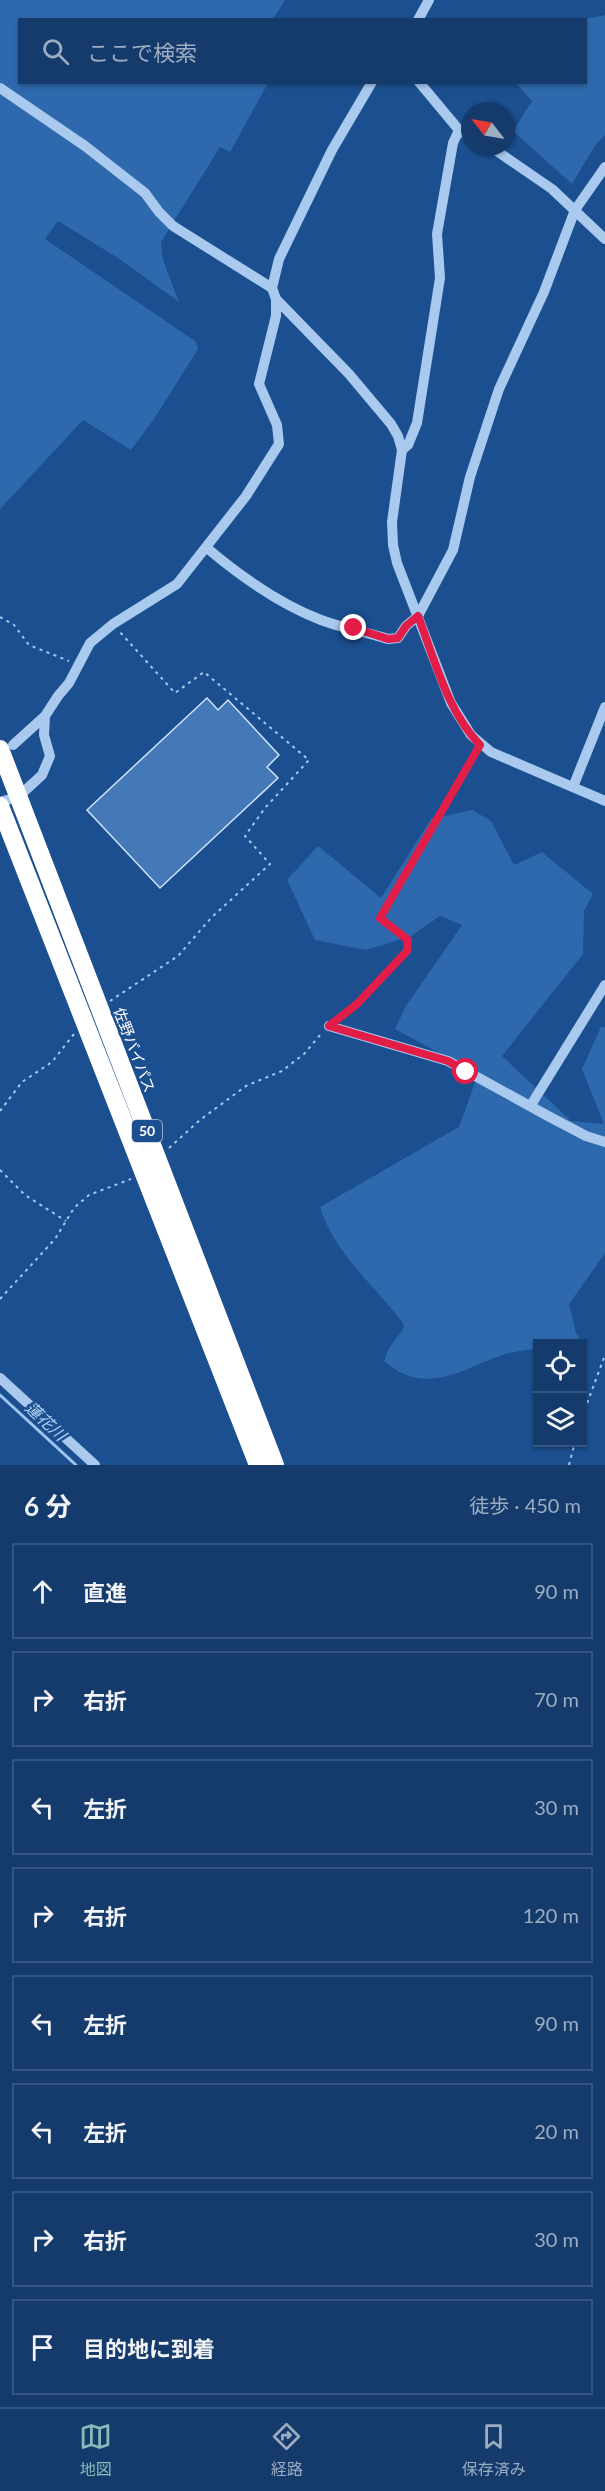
<!DOCTYPE html>
<html lang="ja">
<meta charset="utf-8">
<style>
body{margin:0;font-family:Lato,"Noto Sans JP",sans-serif;background:#1d4271;color:#f1f3f6}
.controls{position:absolute;right:18px;bottom:18px;display:grid;overflow:hidden;border-radius:0px;box-shadow:0 2px 4px #0004}
.controls button{width:54px;height:54px;display:grid;place-items:center;padding:0;border:0;border-bottom:2px solid #33557e;background:#143b6b;color:#f1f3f6;font:30px sans-serif}
.compass{position:absolute;left:461px;top:102px;width:54px;height:54px;border-radius:50%;background:#143b6b;box-shadow:0 2px 4px #0004;rotate:301deg}
.stop{position:absolute;width:18px;height:18px;margin:-14px;border:4px solid #e11d48;border-radius:50%;background:#fff}
.stop.end{background:#e11d48;border-color:#fff;box-shadow:0 2px 6px #0008}
.list{margin:0;padding:0;list-style:none}
h2{display:flex;justify-content:space-between;align-items:center;height:78px;margin:0;padding:0 24px;font-size:26px}
h2 small{font-size:20px;font-weight:400;color:#9dadc1}
.list li{display:grid;grid-template-columns:39px 1fr auto;gap:18px;align-items:center;box-sizing:border-box;height:96px;margin:0 12px 12px;padding:0 12px;border:2px solid #33557e;border-radius:0px}
.list b{display:block;font-size:22px;white-space:nowrap}
.list em{font-size:20px;font-style:normal;color:#9dadc1}
.icon{flex:none;width:33px;height:33px;fill:none;stroke:currentColor;stroke-width:2;stroke-linecap:round;stroke-linejoin:round}
.map{position:relative;flex:none;width:605px;height:1465px;overflow:hidden}
.search{position:absolute;background:#143b6b;box-shadow:0 2px 4px #0004;left:18px;right:18px;top:18px;height:66px;display:flex;align-items:center;gap:15px;box-sizing:border-box;padding:0 21px;border-radius:0px;color:#9dadc1;font-size:22px}
.sheet{height:942px;background:#143b6b}
nav{display:flex;justify-content:space-around;align-items:center;box-sizing:border-box;height:84px;border-top:2px solid #33557e;background:#143b6b;font-size:16px;color:#9dadc1}
nav a{display:grid;justify-items:center;gap:3px}
nav .on{color:#8bbbb9}
.map>svg:first-child{display:block}
</style>
<div class="map">
<svg width="605" height="1465" viewBox="0 0 605 1465">
<rect width="100%" height="100%" fill="#1b4f8f"/>
<path fill="#2e69ad" d="M0,0H285L273,19L20,20V82L268,83L230,152L220,147L161,242L163,260L179,302L118,258L58,221L45,239L195,341L198,349L154,419L131,450L83,420L0,509Z
M605,15V135L594,147L572,184L513,131L532,101L516,83L586,82L585,19Z
M472,810L491,821L514,865L542,852L593,894L584,911L583,954L502,1056L571,1121L604,1124L582,1069L601,1027H605V1253L569,1304L576,1333L587,1348L583,1350L582,1344H538L537,1349C527,1350 516,1351 505,1354C463,1368 426,1398 384,1361L389,1348L404,1328L403,1323C375,1286 334,1253 320,1207L459,1127L478,1074L395,1029L406,1006L462,925L440,916L411,936L366,950L315,940L287,880L318,846L381,898L431,819Z"/>
<g fill="none" stroke-linecap="round" stroke-linejoin="round">
<path stroke="#9cc4f0" stroke-width="3" d="M0,1395L76,1465"/>
</g>
<path fill="#4478b7" stroke="#cfe3fa" stroke-width="1.5" d="M207,698L218,710L228,700L279,755L267,767L278,778L160,888L87,810Z"/>
<g fill="none" stroke-linecap="round" stroke-linejoin="round">
<path stroke="#a9c9ee" stroke-width="2" stroke-dasharray="3 4.5" stroke-linecap="butt" d="M0,617L14,625L29,645L69,661
M110,1001L178,956L211,918L270,864L245,836L265,808L309,760L204,672L175,693L119,631
M339,1018L357,1004L407,951L408,940L380,918L475,753
M0,1111L22,1082L52,1062L74,1034
M169,1148L200,1120L246,1086L282,1071L304,1054L321,1034
M0,1170L25,1195L66,1221
M0,1299L55,1239L74,1208L89,1195L131,1179
M582,1417L605,1355
M569,1465L575,1442"/>
<path stroke="#a9c9ee" stroke-width="10" d="M418,20L429,0
M372,82L332,150L279,259L272,288L276,299L349,374L391,424L398,436L402,450L392,522L393,545L397,563L451,703L471,735L491,752L605,801
M419,82L459,130L470,136
M0,88L85,146L145,193L159,212L173,226L272,288
M491,147L552,189L605,239
M402,450L408,445L417,423L440,278L437,234L453,143L459,130
M207,548C240,576 280,604 321,620C342,628 366,632 388,639L398,638L406,626L418,616L453,550L470,477L499,389L544,292L575,210L605,167
M13,745L45,716
M573,787L605,707
M0,802L18,797L42,775L50,756L44,735L45,716L58,696L69,683L90,643L113,624L177,584L246,496L279,444L277,425L259,384L276,316V299
M329,1026L448,1061L548,1116L586,1136L605,1142
M531,1105L605,985
M0,1378L95,1465"/>
<path stroke="#fff" stroke-width="18" d="M0,749L275,1465
M0,806L258,1465"/>
</g>
<g fill="none" stroke-linecap="round" stroke-linejoin="round">
<path stroke="#e11d48" stroke-width="8" d="M354,628L388,639L398,638L406,626L418,616C435,660 447,711 480,745L380,918L408,940L407,951L357,1004L329,1026L448,1061L466,1072"/>
</g>
<g text-anchor="middle" stroke-width="5" stroke-linejoin="round" paint-order="stroke">
<rect fill="#1b4f8f" stroke="#bbcadd" stroke-width="1.5" x="132" y="1120" width="30" height="22" rx="4.5"/>
<g font-size="14" font-weight="bold" fill="#fff">
<text x="147" y="1136">50</text>
</g>
<g font-size="15" fill="#fff" stroke="#1b4f8f">
<text transform="translate(134 1050) rotate(69)" y="5">佐野バイパス</text>
</g>
<g font-size="16" font-style="italic" fill="#b5d3f5" stroke="#1b4f8f">
<text transform="translate(46 1421) rotate(43)" y="6">蓮花川</text>
</g>
</g>
</svg>
<div class="controls">
<button><svg class="icon" aria-label="locate" viewBox="0 0 24 24"><circle cx="12" cy="12" r="6"/><path d="M12 2v4M12 18v4M2 12h4M18 12h4"/></svg></button>
<button><svg class="icon" aria-label="layers" viewBox="0 0 24 24"><path d="M12 4l9 5-9 5-9-5zM3 14l9 5 9-5"/></svg></button>
</div>
<svg class="compass" viewBox="-18 -18 36 36"><path d="M0-13l5 13h-10z" fill="#e53935"/><path d="M0 13l5-13h-10z" fill="#9dadc1"/></svg>
<div class="stop" style="left:466px;top:1072px"></div>
<div class="stop end" style="left:354px;top:628px"></div>
<div class="search"><svg class="icon" aria-label="search" viewBox="0 0 24 24"><circle cx="10" cy="10" r="6"/><path d="M15 15l6 6"/></svg>ここで検索</div>
</div>
<section class="sheet">
<h2>6 分<small>徒歩 · 450 m</small></h2>
<ul class="list">
<li><svg class="icon" aria-label="ahead" viewBox="0 0 24 24"><path d="M12 20V5M6 11l6-6 6 6"/></svg><div><b>直進</b></div><em>90 m</em></li>
<li><svg class="icon" aria-label="right" viewBox="0 0 24 24"><path d="M7 20v-9h11M14 6l5 5-5 5"/></svg><div><b>右折</b></div><em>70 m</em></li>
<li><svg class="icon" aria-label="left" viewBox="0 0 24 24"><path d="M17 20v-9H6M10 6l-5 5 5 5"/></svg><div><b>左折</b></div><em>30 m</em></li>
<li><svg class="icon" aria-label="right" viewBox="0 0 24 24"><path d="M7 20v-9h11M14 6l5 5-5 5"/></svg><div><b>右折</b></div><em>120 m</em></li>
<li><svg class="icon" aria-label="left" viewBox="0 0 24 24"><path d="M17 20v-9H6M10 6l-5 5 5 5"/></svg><div><b>左折</b></div><em>90 m</em></li>
<li><svg class="icon" aria-label="left" viewBox="0 0 24 24"><path d="M17 20v-9H6M10 6l-5 5 5 5"/></svg><div><b>左折</b></div><em>20 m</em></li>
<li><svg class="icon" aria-label="right" viewBox="0 0 24 24"><path d="M7 20v-9h11M14 6l5 5-5 5"/></svg><div><b>右折</b></div><em>30 m</em></li>
<li><svg class="icon" aria-label="arrive" viewBox="0 0 24 24"><path d="M6 21V4h12l-3 4 3 4H6"/></svg><div><b>目的地に到着</b></div></li>
</ul>
</section>
<nav>
<a class="on"><svg class="icon" aria-label="map" viewBox="0 0 24 24"><path d="M3 6l6-2 6 2 6-2v14l-6 2-6-2-6 2zM9 4v14M15 6v14"/></svg>地図</a>
<a><svg class="icon" aria-label="directions" viewBox="0 0 24 24"><path d="M12 3l9 9-9 9-9-9zM9 14v-3h6M13 9l2 2-2 2"/></svg>経路</a>
<a><svg class="icon" aria-label="saved" viewBox="0 0 24 24"><path d="M7 4h10v16l-5-4-5 4z"/></svg>保存済み</a>
</nav>
